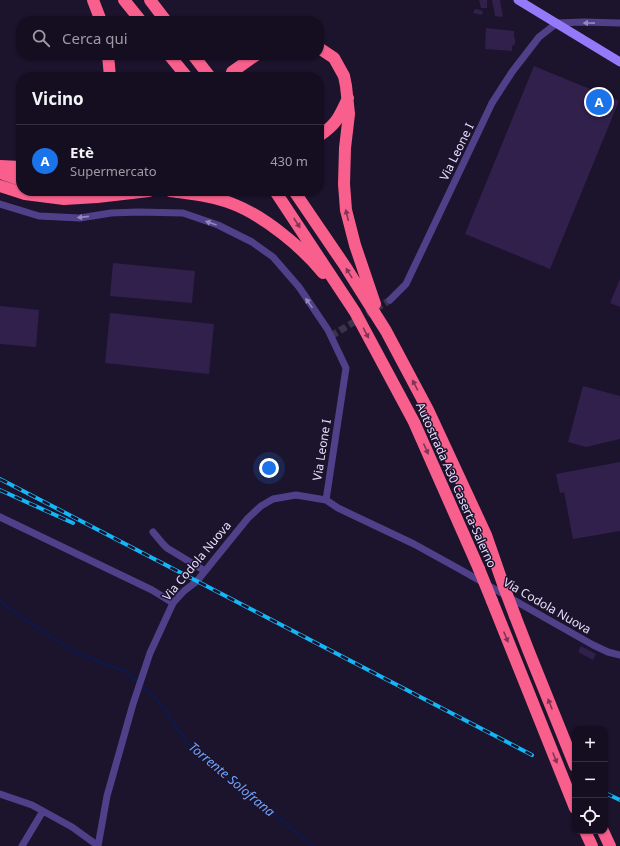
<!DOCTYPE html>
<html lang="it">
<meta charset="utf-8">
<style>
body{margin:0;font-family:"Noto Sans",sans-serif;background:#221c2e;color:#f1f3f6}
.controls{position:absolute;right:12px;bottom:12px;display:grid;overflow:hidden;border-radius:8px;box-shadow:0 1px 3px #0004}
.controls button{width:36px;height:36px;display:grid;place-items:center;padding:0;border:0;border-bottom:1px solid #342e3f;background:#150e21;color:#f1f3f6;font:20px sans-serif}
.you{position:absolute;left:269px;top:468px;width:14px;height:14px;margin:-10px;border:3px solid #fff;border-radius:50%;background:#1a73e8;box-shadow:0 0 0 6px #1a73e833}
.badge{display:grid;place-items:center;width:26px;height:26px;border-radius:50%;background:#1a73e8;color:#fff;font-size:13px;font-weight:700}
.pin{position:absolute;translate:-50% -50%;border:2px solid #fff;box-shadow:0 1px 4px #0006}
.list{margin:0;padding:0;list-style:none}
h2{display:flex;justify-content:space-between;align-items:center;height:52px;margin:0;padding:0 16px;font-size:17px}
h2 small{font-size:13px;font-weight:400;color:#9d9ca5}
.list li{display:grid;grid-template-columns:26px 1fr auto;gap:12px;align-items:center;box-sizing:border-box;height:72px;padding:0 16px;border-top:1px solid #342e3f}
.list b{display:block;font-size:15px;white-space:nowrap}
.list p{margin:0;font-size:13px;white-space:nowrap;color:#9d9ca5}
.list em{font-size:13px;font-style:normal;color:#9d9ca5}
.icon{flex:none;width:22px;height:22px;fill:none;stroke:currentColor;stroke-width:2;stroke-linecap:round;stroke-linejoin:round}
.map{position:relative;flex:none;width:620px;height:846px;overflow:hidden}
.search{position:absolute;background:#150e21;box-shadow:0 1px 3px #0004;left:16px;top:16px;width:308px;height:44px;display:flex;align-items:center;gap:10px;box-sizing:border-box;padding:0 14px;border-radius:16px;color:#9d9ca5;font-size:15px}
.panel{position:absolute;background:#150e21;box-shadow:0 1px 3px #0004;left:16px;top:72px;width:308px;height:124px;border-radius:16px}
.map>svg:first-child{display:block}
</style>
<div class="map">
<svg width="620" height="846" viewBox="0 0 620 846">
<rect width="100%" height="100%" fill="#1c132c"/>
<g fill="none" stroke-linecap="round" stroke-linejoin="round">
<path stroke="#0e194a" stroke-width="2.5" d="M0,601L24,619L76,653L125,671L157,699L189,745L313,846"/>
</g>
<path fill="#31204c" d="M479,0H487V8H481Z
M492,0H500L503,17L495,16Z
M475,9L483,11L482,15L473,13Z
M486,28L514,31V38L515,39V44L512,46V51L485,49Z
M534,66L619,101L550,269L465,234Z
M113,263L195,271L192,303L110,296Z
M620,279V307L610,303Z
M0,306L39,310L36,347L0,344Z
M110,313L214,324L209,374L105,363Z
M583,386L620,396V439L586,447L568,442Z
M620,462V531L573,539L564,492L560,493L556,474Z
M581,646L596,654L593,660L578,652Z"/>
<g fill="none" stroke-linecap="round" stroke-linejoin="round">
<path stroke="#3b324c" stroke-width="7" stroke-dasharray="7 3.5" stroke-linecap="butt" d="M331,336L390,300"/>
<path stroke="#504089" stroke-width="7" d="M0,204L39,216L80,218L111,213L138,212L183,213L218,225L252,242L273,257L299,287L328,330L346,368L326,500
M390,300L406,284L492,103L512,72L539,37L557,23L584,22L620,23
M0,517L152,590L173,603
M153,532L163,544L167,548L205,571
M0,794L32,805L72,827L97,845
M22,846L43,811
M98,846L107,796L133,704L150,653L173,603L184,591L197,581L248,518L261,506L273,499L296,495L326,500L338,508L414,544L461,570L593,645L608,652L620,655"/>
<path stroke="#947afa" stroke-width="9" d="M518,0L620,62"/>
<path stroke="#f95f8d" stroke-width="12" d="M93,0L101,21
M124,0L141,21
M150,0L166,21
M319,48L334,58L344,76L346,86L349,114L345,148L344,184L346,210L355,245L375,304
M108,55L110,77
M169,55L187,77
M193,55L210,77
M232,72L256,55
M319,136C337,124 339,117 348,98
M0,166L21,167
M0,173L21,180
M0,186L25,194L64,199L97,197L149,191
M170,191C191,194 214,196 233,204C264,216 303,248 323,273
M275,191L355,312L414,422L479,569
M294,191L345,266L386,331L428,410L486,535L504,587
M492,601L575,808
M515,616L529,652L575,766
M585,831L592,846
M603,831L610,846"/>
<g stroke="#13b6f6" stroke-width="4">
<path id="rail" d="M0,479L532,755
M0,490L73,523
M605,793L620,800"/>
</g>
<use href="#rail" stroke="#1c132c" stroke-width="2.5" stroke-dasharray="8" stroke-linecap="butt"/>
<path stroke="#f95f8d" stroke-width="12" d="M479,569L492,601
M504,587L515,616"/>
</g>
<defs><path id="oneway-solid" d="M-6-.8H1V-3.2L6.5 0L1 3.2V.8H-6Z"/></defs>
<g fill="#9488be">
<use href="#oneway-solid" transform="translate(589 23) rotate(-179)"/>
<use href="#oneway-solid" transform="translate(83 217) rotate(174)"/>
<use href="#oneway-solid" transform="translate(211 223) rotate(-161)"/>
<use href="#oneway-solid" transform="translate(309 303) rotate(-125)"/>
</g>
<g fill="#7f3558">
<use href="#oneway-solid" transform="translate(347 215) rotate(-103)"/>
<use href="#oneway-solid" transform="translate(297 223) rotate(57)"/>
<use href="#oneway-solid" transform="translate(349 273) rotate(-122)"/>
<use href="#oneway-solid" transform="translate(366 333) rotate(62)"/>
<use href="#oneway-solid" transform="translate(415 385) rotate(-118)"/>
<use href="#oneway-solid" transform="translate(426 449) rotate(66)"/>
<use href="#oneway-solid" transform="translate(506 637) rotate(68)"/>
<use href="#oneway-solid" transform="translate(550 704) rotate(-112)"/>
<use href="#oneway-solid" transform="translate(555 758) rotate(68)"/>
</g>
<g text-anchor="middle" stroke-width="3" stroke-linejoin="round" paint-order="stroke">
<g font-size="12" fill="#e8dffe" stroke="#1c132c">
<text transform="translate(457 152) rotate(-64)" y="4">Via Leone I</text>
<text transform="translate(322 450) rotate(-81)" y="4">Via Leone I</text>
<text transform="translate(456 485) rotate(66)" y="4">Autostrada A30 Caserta-Salerno</text>
<text transform="translate(197 561) rotate(-50)" y="4">Via Codola Nuova</text>
<text transform="translate(547 606) rotate(30)" y="4">Via Codola Nuova</text>
</g>
<g font-size="13" font-style="italic" fill="#71a2fa" stroke="#1c132c">
<text transform="translate(232 779) rotate(40)" y="5">Torrente Solofrana</text>
</g>
</g>
</svg>
<div class="controls">
<button>+</button>
<button>−</button>
<button><svg class="icon" aria-label="locate" viewBox="0 0 24 24"><circle cx="12" cy="12" r="6"/><path d="M12 2v4M12 18v4M2 12h4M18 12h4"/></svg></button>
</div>
<div class="you"></div>
<div class="pin badge" style="left:599px;top:102px">A</div>
<div class="search"><svg class="icon" aria-label="search" viewBox="0 0 24 24"><circle cx="10" cy="10" r="6"/><path d="M15 15l6 6"/></svg>Cerca qui</div>
<section class="panel">
<h2>Vicino<small></small></h2>
<ul class="list">
<li><span class="badge">A</span><div><b>Etè</b><p>Supermercato</p></div><em>430 m</em></li>
</ul>
</section>
</div>
